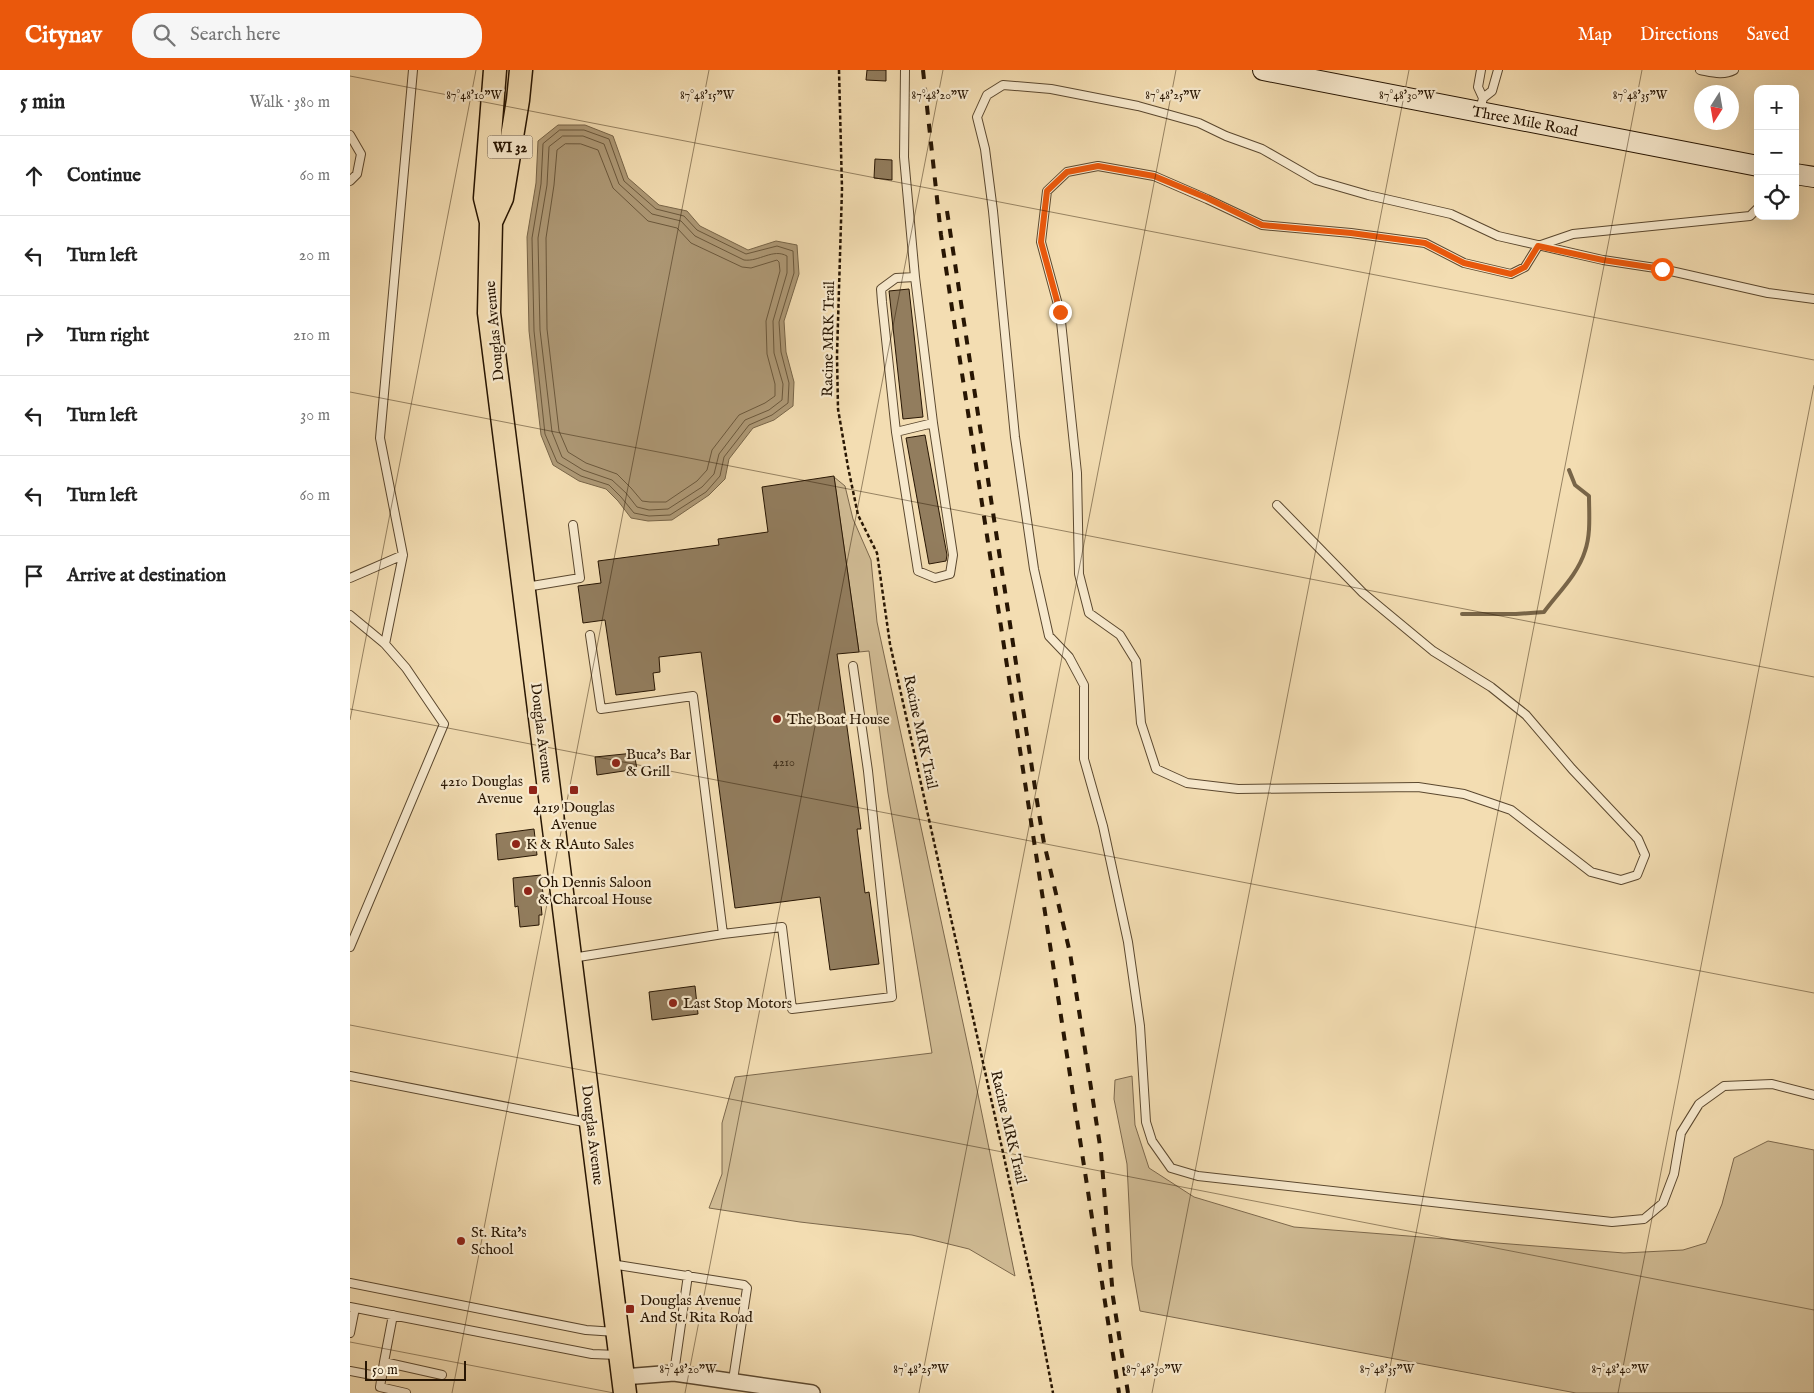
<!DOCTYPE html>
<meta charset="utf-8">
<style>
body{margin:0;font-family:"IM FELL English",serif;background:#f6f6f6;color:#222}
.controls{position:absolute;right:15px;top:15px;display:grid;overflow:hidden;border-radius:10px;box-shadow:0 5px 20px #0002}
.controls button{width:45px;height:45px;display:grid;place-items:center;padding:0;border:0;border-bottom:1px solid #e0e0e0;background:#fff;color:#222;font:25px sans-serif}
.compass{position:absolute;left:1344px;top:15px;width:45px;height:45px;border-radius:50%;background:#fff;box-shadow:0 5px 20px #0002;rotate:191deg}
.scale{position:absolute;left:15px;bottom:12px;width:101px;box-sizing:border-box;padding-left:5px;border:2px solid #281603;border-top:0;font-size:14px;line-height:18px;white-space:nowrap;color:#281603;-webkit-text-stroke:4px #f7e9cd;paint-order:stroke}
.stop{position:absolute;width:15px;height:15px;margin:-11px;border:4px solid #ea580c;border-radius:50%;background:#fff}
.stop.end{background:#ea580c;border-color:#fff;box-shadow:0 1px 5px #0008}
.list{margin:0;padding:0;list-style:none}
h2{display:flex;justify-content:space-between;align-items:center;height:65px;margin:0;padding:0 20px;font-size:21px}
h2 small{font-size:16px;font-weight:400;color:#767676}
.list li{display:grid;grid-template-columns:32px 1fr auto;gap:15px;align-items:center;box-sizing:border-box;height:80px;padding:0 20px;border-top:1px solid #e0e0e0}
.list b{display:block;font-size:19px;white-space:nowrap}
.list em{font-size:16px;font-style:normal;color:#767676}
.icon{flex:none;width:28px;height:28px;fill:none;stroke:currentColor;stroke-width:2;stroke-linecap:round;stroke-linejoin:round}
.map{position:relative;flex:none;width:1464px;height:1323px;overflow:hidden}
header{display:flex;align-items:center;gap:30px;box-sizing:border-box;height:70px;padding:0 25px;background:#ea580c;color:#fff}
header strong{font-size:24px}
nav{display:flex;gap:28px;margin-inline-start:auto;font-size:18px}
.search{width:350px;height:45px;background:#f6f6f6;display:flex;align-items:center;gap:12px;box-sizing:border-box;padding:0 18px;border-radius:20px;color:#767676;font-size:19px}
main{display:flex}
aside{flex:1;background:#fff}
.map>svg:first-child{display:block}
</style>
<header>
<strong>Citynav</strong>
<div class="search"><svg class="icon" aria-label="search" viewBox="0 0 24 24"><circle cx="10" cy="10" r="6"/><path d="M15 15l6 6"/></svg>Search here</div>
<nav><a>Map</a><a>Directions</a><a>Saved</a></nav>
</header>
<main>
<aside>
<h2>5 min<small>Walk · 380 m</small></h2>
<ul class="list">
<li><svg class="icon" aria-label="ahead" viewBox="0 0 24 24"><path d="M12 20V5M6 11l6-6 6 6"/></svg><div><b>Continue</b></div><em>60 m</em></li>
<li><svg class="icon" aria-label="left" viewBox="0 0 24 24"><path d="M17 20v-9H6M10 6l-5 5 5 5"/></svg><div><b>Turn left</b></div><em>20 m</em></li>
<li><svg class="icon" aria-label="right" viewBox="0 0 24 24"><path d="M7 20v-9h11M14 6l5 5-5 5"/></svg><div><b>Turn right</b></div><em>210 m</em></li>
<li><svg class="icon" aria-label="left" viewBox="0 0 24 24"><path d="M17 20v-9H6M10 6l-5 5 5 5"/></svg><div><b>Turn left</b></div><em>30 m</em></li>
<li><svg class="icon" aria-label="left" viewBox="0 0 24 24"><path d="M17 20v-9H6M10 6l-5 5 5 5"/></svg><div><b>Turn left</b></div><em>60 m</em></li>
<li><svg class="icon" aria-label="arrive" viewBox="0 0 24 24"><path d="M6 21V4h12l-3 4 3 4H6"/></svg><div><b>Arrive at destination</b></div></li>
</ul>
</aside>
<div class="map">
<svg width="1464" height="1323" viewBox="0 0 1464 1323">
<rect width="100%" height="100%" fill="#f3ddb2"/>
<filter id="stains"><feTurbulence type="fractalNoise" baseFrequency=".004" numOctaves="4"/><feColorMatrix values="0 0 0 0 .2 0 0 0 0 .09 0 0 0 0 .02 0 0 0 .5 -.17"/></filter>
<radialGradient id="worn" r=".72"><stop offset=".6" stop-color="#630" stop-opacity="0"/><stop offset="1" stop-color="#630" stop-opacity=".3"/></radialGradient>
<path fill="#d0bb94" stroke="#7c684c" d="M484,407L495,416L503,449L521,490L527,552L622,995L665,1206L619,1179L562,1165L450,1152L359,1138L372,1104V1053L385,1007L582,983L538,723L519,581L509,582Z
M782,1006L785,1055L799,1098L844,1127L944,1157L1274,1183L1333,1180L1356,1173L1372,1134L1384,1088L1418,1071L1464,1080V1323H1226L790,1241L782,1195L777,1094L764,1029L765,1010Z"/>
<path fill="#ae9976" stroke="#786548" d="M208,55H235L263,66L278,108L309,135L337,141L350,156L398,180L426,171L447,175L449,204L434,251L436,282L444,312L443,336L424,350L403,358L379,389L375,409L359,425L322,450L298,451L281,448L268,431L256,419L229,411L203,395L191,365L179,261L177,167L186,113L188,71Z"/>
<g fill="none" stroke-linecap="round" stroke-linejoin="round">
<path stroke="#6b583c" stroke-width="1" d="M210,60H234L259,69L274,111L306,139L334,146L347,160L396,184L427,176L443,181L444,203L429,252L431,282L439,313L438,333L422,345L399,355L374,387L370,406L356,422L320,445L299,446L284,443L271,427L259,415L231,406L207,392L195,364L184,261L182,168L191,114L193,74Z
M213,66H233L254,74L269,114L302,144L331,151L345,166L394,190C409,192 423,178 437,186V203L423,251L424,283L433,314L432,330L419,340L395,350L369,384L364,404L352,417L318,439L299,440L287,437L276,423L262,410L233,400L212,387L202,362L190,260L188,168L197,115L199,77Z
M231,74L248,80L263,118L298,151L327,158L341,173L392,197L401,198L427,190L429,192L430,201L416,251L417,284L425,314V326L415,333L389,345L362,380L357,400L347,411L316,432H300L292,431L281,418L267,404L236,393L218,382L209,361L197,259L196,168L204,115L207,80L215,74Z"/>
<path stroke="#786548" stroke-width="4" d="M1112,544H1166L1194,542C1208,523 1228,504 1235,481C1241,464 1239,444 1239,426L1225,415L1219,400"/>
</g>
<path fill="#927d5e" stroke="#281603" d="M517,0H536V11L516,10Z
M525,89L542,90V110L524,108Z
M559,219L573,347L553,349L539,221Z
M575,365L597,485L596,491L579,494L556,368Z
M484,406L509,582L487,584L511,759H507L515,823L519,822L529,894L480,900L470,827L385,838L351,582L309,587L310,602L303,603L305,620L266,625L255,550L233,553L228,516L251,513L248,491L369,475L368,469L418,462L412,417Z
M284,683L287,699L247,705L245,687Z
M184,759L187,785L148,790L146,764Z
M191,805L194,833L191,834L192,845H189V855L170,857L168,836L165,837L163,808Z
M345,916L348,944L302,950L299,922Z"/>
<g fill="none" stroke-linecap="round" stroke-linejoin="round">
<g stroke="#5b482f" stroke-width="10">
<path id="lane" d="M555,0L554,87L565,207
M1350,0C1361,2 1373,6 1384,0
M1133,28L1142,21L1148,0
M1130,41L1133,28L1128,17L1131,0
M0,65L11,84L7,104L0,111
M565,207L583,353L603,485L600,504L585,508L568,501L546,362L532,232L531,219L546,208Z
M1464,229L1418,223L1312,199L1253,190L1148,166L1101,144L1018,125L966,110L912,79L876,66L849,53L788,36L701,19L653,15L637,25L627,47L635,79L643,141L665,367L684,499L699,566L719,587L734,615V689L753,756L778,872L790,956L796,1052L802,1071L821,1098L848,1106L1262,1152L1294,1149L1313,1133L1324,1104L1331,1063L1349,1034L1374,1016L1422,1014L1464,1025
M546,362L583,353
M927,435L1013,523L1083,581L1141,617L1176,645L1222,699L1288,769L1295,785L1287,805L1271,810L1241,802L1161,740L1114,724L1068,717L888,719L837,713L806,699L791,653L786,591L770,565L739,543L729,504L727,403L710,242L691,172L697,121L717,102L748,96L804,106L857,129L912,155L1001,163L1075,173L1114,193L1161,204L1175,197L1188,176L1223,164L1400,146L1408,138
M0,508L53,485
M176,517L230,508L223,455
M0,545L35,574L56,598L94,654L0,877
M35,574L53,485L30,368L63,0
M373,864L432,857L442,939L542,927L518,701L503,596
M222,888L373,864L343,626L251,639L240,565
M0,1006L239,1053
M261,1194L394,1215L397,1218L383,1310
M0,1213L236,1260L266,1262
M0,1237L242,1284L268,1285
M0,1263L5,1238
M34,1292L43,1245
M0,1301L32,1307
M324,1303L338,1205
M56,1323L30,1317L34,1292L92,1305"/>
</g>
<g stroke="#5b482f" stroke-width="18">
<path id="street" d="M273,1307L324,1303L462,1323"/>
</g>
<g stroke="#281603" stroke-width="22">
<path id="secondary" d="M913,0L1408,96
M1445,104L1464,107"/>
</g>
<g stroke="#281603" stroke-width="25">
<path id="primary" d="M145,0L135,128L141,152L139,243L275,1323
M141,152L152,128L168,30L171,0"/>
</g>
<path stroke="#281603" stroke-width="2.5" stroke-dasharray="4 2.5" stroke-linecap="butt" d="M489,0L492,119L487,285L488,339L498,397L508,445L527,483L540,574L682,1213L703,1323"/>
<use href="#lane" stroke="#f7e9cd" stroke-width="8"/>
<use href="#street" stroke="#f7e9cd" stroke-width="15"/>
<use href="#secondary" stroke="#f7e9cd" stroke-width="20"/>
<use href="#primary" stroke="#f3ddb2" stroke-width="22"/>
<path stroke="#281603" stroke-width="4" stroke-dasharray="9 9" stroke-linecap="butt" d="M573,0L591,165L603,245L769,1323
M597,141L689,744L694,773L720,883L751,1082L763,1227L778,1323"/>
</g>
<g fill="none" stroke-linecap="round" stroke-linejoin="round">
<path stroke="#ea580c" stroke-width="6" d="M710,242L691,172L697,121L717,102L748,96L804,106L857,128L912,155L1001,163L1075,173L1114,193L1161,204L1175,197L1188,176L1253,190L1312,199"/>
</g>
<path fill="none" stroke="#281603" stroke-width="1" stroke-opacity="0.45" d="M0,6L1464,290M0,322L1464,607M0,639L1464,923M0,650L126,0M0,955L1464,1240M0,1272L264,1323M102,1323L359,0M335,1323L593,0M569,1323L826,0M802,1323L1059,0M1035,1323L1292,0M1268,1323L1464,315"/>
<g fill="#8f2418" stroke="#f7e9cd" stroke-width="2">
<circle cx="427" cy="649" r="5"/>
<circle cx="266" cy="693" r="5"/>
<rect x="178" y="715" width="10" height="10" rx="2.5"/>
<rect x="219" y="715" width="10" height="10" rx="2.5"/>
<circle cx="166" cy="774" r="5"/>
<circle cx="178" cy="821" r="5"/>
<circle cx="323" cy="933" r="5"/>
<circle cx="111" cy="1171" r="5"/>
<rect x="275" y="1234" width="10" height="10" rx="2.5"/>
</g>
<g text-anchor="middle" stroke-width="4.5" stroke-linejoin="round" paint-order="stroke">
<g font-size="12" fill="#42301a">
<text x="434" y="696">4210</text>
</g>
<rect fill="#f7e9cd" stroke="#665540" stroke-width="1" x="137.5" y="65.5" width="45" height="23" rx="4"/>
<g font-size="14" font-weight="bold" fill="#281603">
<text x="160" y="82">WI 32</text>
</g>
<g font-size="15" fill="#281603" stroke="#f7e9cd">
<text transform="translate(1175 51) rotate(11)" y="5">Three Mile Road</text>
<text transform="translate(144 261) rotate(-95)" y="5">Douglas Avenue</text>
<text transform="translate(478 269) rotate(-89)" y="5">Racine MRK Trail</text>
<text transform="translate(571 662) rotate(78)" y="5">Racine MRK Trail</text>
<text transform="translate(192 663) rotate(83)" y="5">Douglas Avenue</text>
<text transform="translate(659 1057) rotate(77)" y="5">Racine MRK Trail</text>
<text transform="translate(243 1065) rotate(83)" y="5">Douglas Avenue</text>
</g>
<g font-size="15" fill="#281603" stroke="#f7e9cd" text-anchor="start">
<text x="437" y="654">The Boat House</text>
<text x="276" y="689">Buca's Bar<tspan x="276" dy="17">&amp; Grill</tspan></text>
<text x="173" y="716" text-anchor="end">4210 Douglas<tspan x="173" dy="17">Avenue</tspan></text>
<text x="224" y="742" text-anchor="middle">4219 Douglas<tspan x="224" dy="17">Avenue</tspan></text>
<text x="176" y="779">K &amp; R Auto Sales</text>
<text x="188" y="817">Oh Dennis Saloon<tspan x="188" dy="17">&amp; Charcoal House</tspan></text>
<text x="333" y="938">Last Stop Motors</text>
<text x="121" y="1167">St. Rita's<tspan x="121" dy="17">School</tspan></text>
<text x="290" y="1235">Douglas Avenue<tspan x="290" dy="17">And St. Rita Road</tspan></text>
</g>
</g>
<g font-size="12" text-anchor="middle" fill="#281603" stroke="#f7e9cd" stroke-width="4.5" stroke-linejoin="round" paint-order="stroke">
<text x="124" y="29">87°48'10"W</text>
<text x="357" y="29">87°48'15"W</text>
<text x="590" y="29">87°48'20"W</text>
<text x="823" y="29">87°48'25"W</text>
<text x="1057" y="29">87°48'30"W</text>
<text x="1290" y="29">87°48'35"W</text>
<text x="338" y="1303">87°48'20"W</text>
<text x="571" y="1303">87°48'25"W</text>
<text x="804" y="1303">87°48'30"W</text>
<text x="1037" y="1303">87°48'35"W</text>
<text x="1270" y="1303">87°48'40"W</text>
</g>
<rect width="100%" height="100%" filter="url(#stains)"/>
<rect width="100%" height="100%" fill="url(#worn)"/>
</svg>
<div class="controls">
<button>+</button>
<button>−</button>
<button><svg class="icon" aria-label="locate" viewBox="0 0 24 24"><circle cx="12" cy="12" r="6"/><path d="M12 2v4M12 18v4M2 12h4M18 12h4"/></svg></button>
</div>
<svg class="compass" viewBox="-18 -18 36 36"><path d="M0-13l5 13h-10z" fill="#e53935"/><path d="M0 13l5-13h-10z" fill="#767676"/></svg>
<div class="scale">50 m</div>
<div class="stop" style="left:1312px;top:199px"></div>
<div class="stop end" style="left:710px;top:242px"></div>
</div>
</main>
